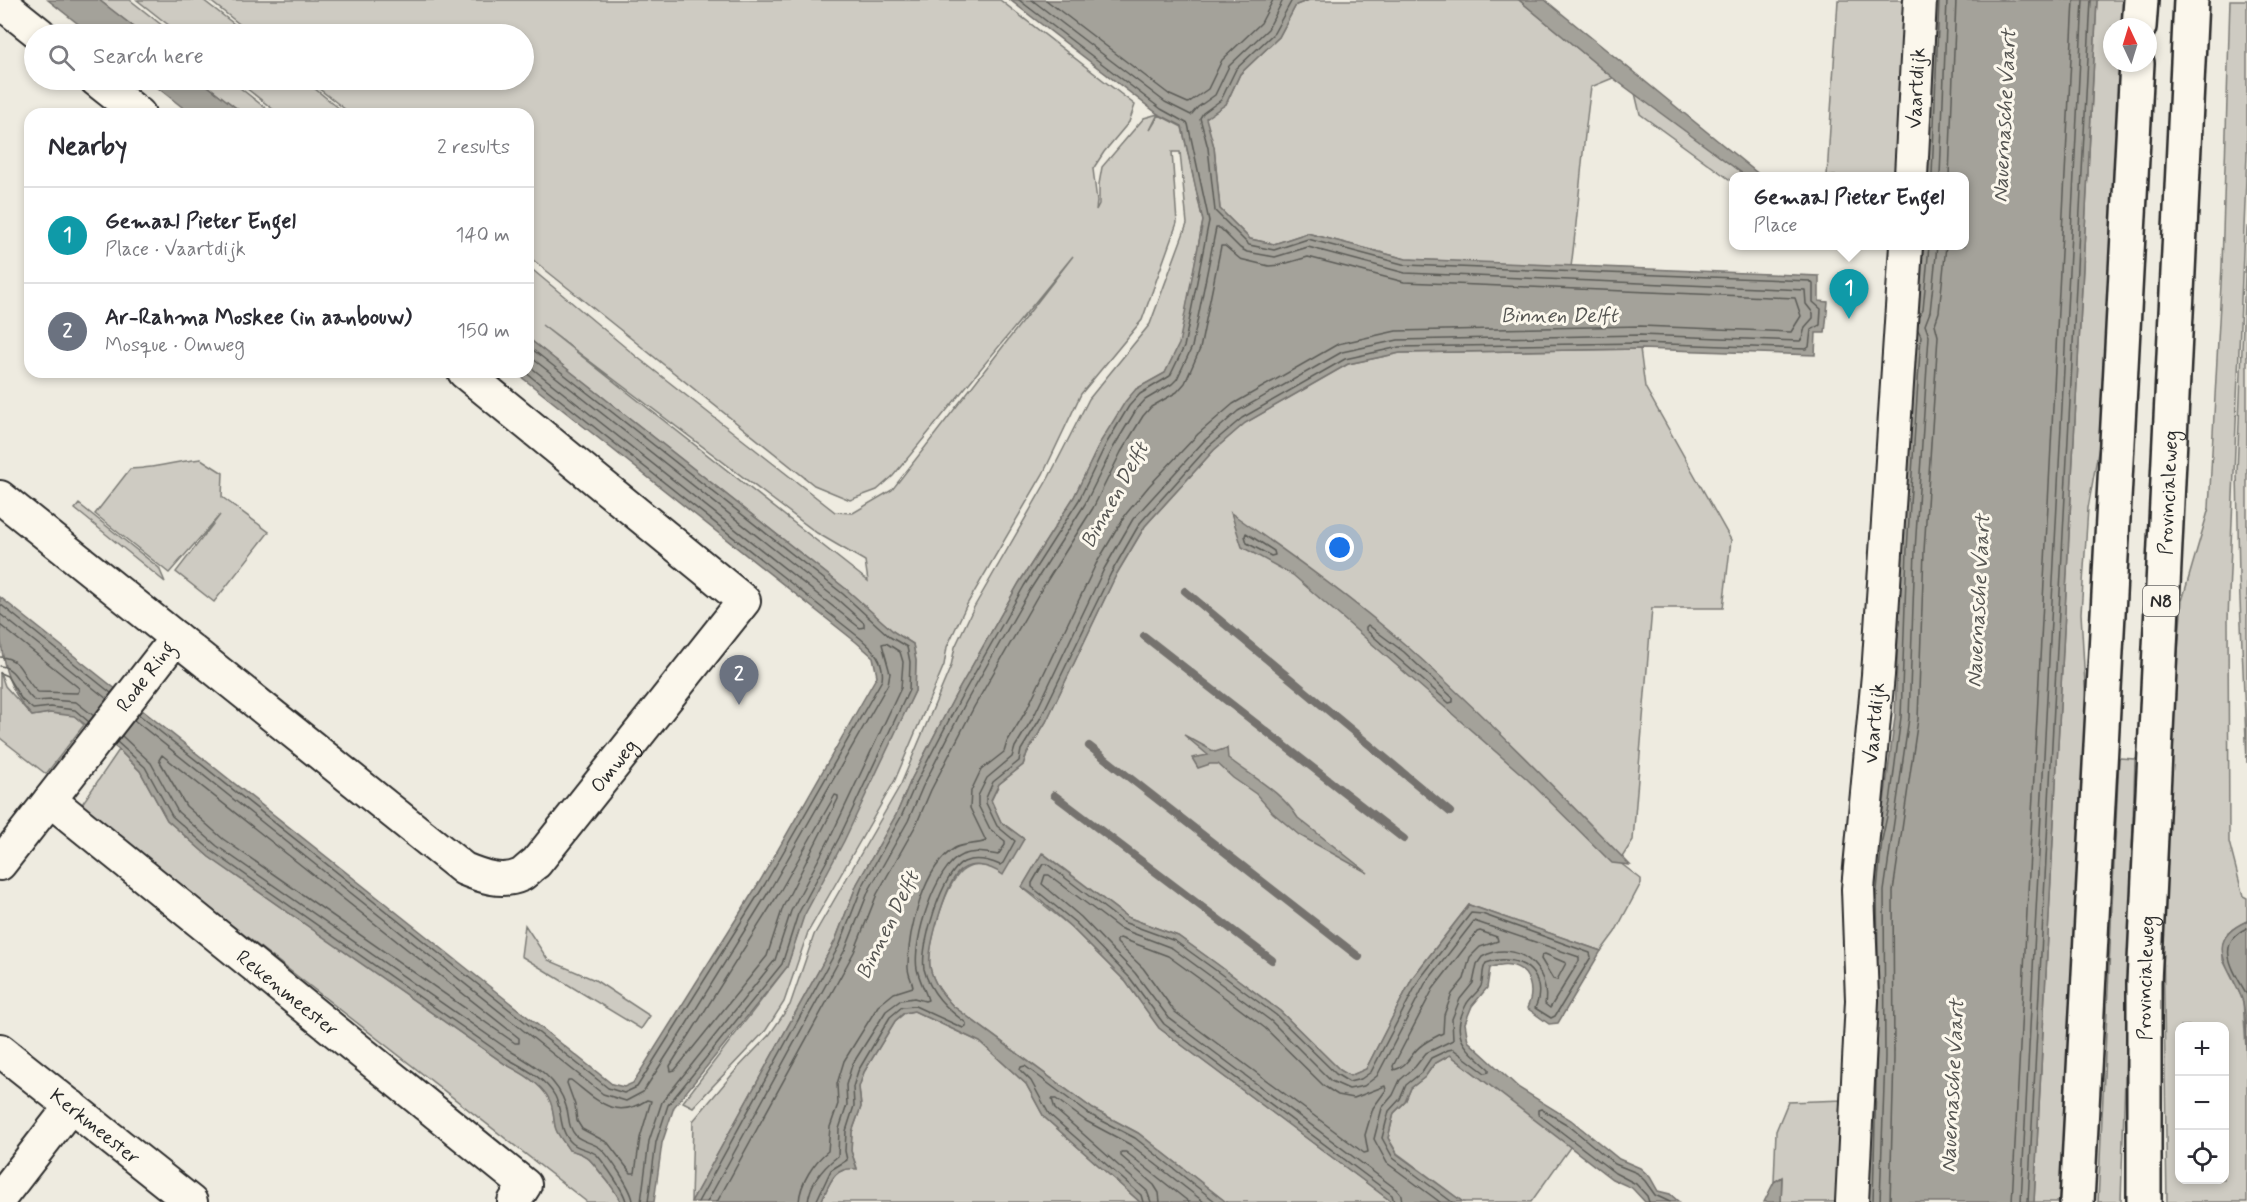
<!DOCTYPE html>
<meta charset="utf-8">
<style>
body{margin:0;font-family:Mynerve,sans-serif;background:#f2f2f3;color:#2b2b33}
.controls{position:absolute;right:18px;bottom:18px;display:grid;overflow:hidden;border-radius:12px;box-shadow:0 3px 9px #0003}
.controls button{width:54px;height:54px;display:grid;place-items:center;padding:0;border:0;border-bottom:2px solid #e1e1e2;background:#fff;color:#2b2b33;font:30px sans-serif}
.compass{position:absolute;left:2103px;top:18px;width:54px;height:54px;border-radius:50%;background:#fff;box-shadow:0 3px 9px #0003;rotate:356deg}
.you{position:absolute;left:1340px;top:548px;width:21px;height:21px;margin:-15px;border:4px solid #fff;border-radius:50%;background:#1a73e8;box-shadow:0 0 0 9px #1a73e833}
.badge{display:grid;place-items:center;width:39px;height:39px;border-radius:50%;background:#1a73e8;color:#fff;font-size:20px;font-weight:700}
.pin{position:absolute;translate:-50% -50px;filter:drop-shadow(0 2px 3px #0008)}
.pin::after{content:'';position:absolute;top:32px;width:21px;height:18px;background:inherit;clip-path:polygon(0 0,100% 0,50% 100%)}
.popup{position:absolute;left:1729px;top:172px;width:240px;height:78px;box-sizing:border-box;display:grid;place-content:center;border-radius:12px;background:#fff;filter:drop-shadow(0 2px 4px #0005);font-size:20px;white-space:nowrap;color:#7c7c81}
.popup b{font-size:22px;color:#2b2b33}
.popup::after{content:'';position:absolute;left:50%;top:100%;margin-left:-12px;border:12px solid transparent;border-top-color:#fff}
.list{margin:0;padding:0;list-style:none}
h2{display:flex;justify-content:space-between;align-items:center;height:78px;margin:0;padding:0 24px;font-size:26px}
h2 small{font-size:20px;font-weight:400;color:#7c7c81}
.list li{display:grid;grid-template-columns:39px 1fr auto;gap:18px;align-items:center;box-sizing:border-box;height:96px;padding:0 24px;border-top:2px solid #e1e1e2}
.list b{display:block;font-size:22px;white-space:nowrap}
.list p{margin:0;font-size:20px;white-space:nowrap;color:#7c7c81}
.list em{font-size:20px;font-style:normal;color:#7c7c81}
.icon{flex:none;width:33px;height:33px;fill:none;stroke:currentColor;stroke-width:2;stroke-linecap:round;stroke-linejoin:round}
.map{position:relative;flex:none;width:2247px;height:1202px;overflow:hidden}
.search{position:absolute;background:#fff;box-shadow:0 3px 9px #0003;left:24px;top:24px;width:510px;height:66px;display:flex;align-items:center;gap:15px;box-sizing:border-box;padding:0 21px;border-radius:33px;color:#7c7c81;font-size:22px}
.panel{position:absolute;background:#fff;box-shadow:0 3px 9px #0003;left:24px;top:108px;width:510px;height:270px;border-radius:18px}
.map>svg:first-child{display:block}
</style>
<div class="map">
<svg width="2247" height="1202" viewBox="0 0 2247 1202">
<rect width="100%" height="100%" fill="#eeebe0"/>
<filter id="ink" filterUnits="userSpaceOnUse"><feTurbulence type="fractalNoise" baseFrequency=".0167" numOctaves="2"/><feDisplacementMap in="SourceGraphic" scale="12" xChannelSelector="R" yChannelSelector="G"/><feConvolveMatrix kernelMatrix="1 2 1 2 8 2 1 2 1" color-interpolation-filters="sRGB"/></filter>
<g filter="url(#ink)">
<path fill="#cecbc2" stroke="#7c7b76" stroke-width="1.5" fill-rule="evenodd" d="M99,0H130L173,34H143Z
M137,0H203L247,34H180Z
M209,0H1000L1135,105L1129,122L1104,152L1093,169L1097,201L1096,210L1099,204V184L1102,167L1144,118L1158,114L1150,130L1159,115L1182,127L1203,221L1180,343L1165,373L1136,389L1101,441L1074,497L1019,583L955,696L911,780L896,815L857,884L835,941L691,1202L693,1121L736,1070L770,1034L790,1005L814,935L901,784L951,666L955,647L973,609L1049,477L1089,399L1150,324L1187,224L1180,152H1172L1177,223L1142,320L1081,394L1043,474L966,606L947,647L944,665L895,780L808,932L784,1002L766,1030L693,1107L683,1102L787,967L803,917L915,691L916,661L913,644L894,632L846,589L528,338V266L637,357L835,512L853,513L892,490L1073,256L893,476L877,490L850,500L814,485L528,256V114H351L308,80H524V34H252ZM542,325L817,533L865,561L868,581Z
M1309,0H1519L1613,78L1591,87C1582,147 1579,207 1571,267L1406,259L1307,233L1274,244L1250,239L1220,209L1214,147L1205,118L1226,104L1240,74L1279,37L1296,5Z
M1838,0H1904L1896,176H1827Z
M2097,0H2124L2122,27H2112V63H2120L2100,441L2088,508L2081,613L2086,703L2061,1202H2034Z
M2230,0H2247V154L2228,619L2229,842L2243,896L2247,898V921L2228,932L2223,944V960L2243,1000L2247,1065V1202H2167L2163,935L2169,766L2182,601L2209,508L2222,266ZM2180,1026H2224V1180H2180Z
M200,80H230L273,114H244Z
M236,80H304L346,114H279Z
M1635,93L1746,176H1734L1733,182L1640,114Z
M2247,226V763L2239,576L2237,472Z
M1640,349L1645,387L1731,540L1723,608H1652L1633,840L1619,862L1641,879V883L1615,932L1601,951L1469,905L1413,977L1366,1069L1350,1076L1340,1070L1280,1011L1217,964L1178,936L1127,917L1043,853L1022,887L1071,927L1126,982L1159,1028L1392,1202H1226L1138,1133L1093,1109L953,1006C943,995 933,983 930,967C927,946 946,879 965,869C975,863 985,866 996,869L1024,839L1001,822L991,801L999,784L1023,765L1027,753L1046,722L1116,575L1145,526L1214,450L1245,423L1348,364L1400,353Z
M201,459L223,473L222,497L269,532L214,602L176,572L220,515L169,573L95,514L130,469C153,469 177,461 201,459Z
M79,504L159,568L165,582L75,509Z
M0,672L5,686L32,716L50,713L74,715L84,725L46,774L0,738Z
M119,750L140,771L167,820L209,857L505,1064C520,1072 541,1083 549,1098C554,1107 553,1117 555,1126C556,1134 565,1143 569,1150C592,1155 591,1163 605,1178C612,1186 616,1193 621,1202H587L80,807Z
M2119,758L2135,759L2121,1202H2098Z
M525,925L548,960L595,980L650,1016L641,1029L521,956Z
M914,1011L980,1042L1026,1084L1044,1117L1140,1202H821C830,1183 833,1167 857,1168L851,1151L852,1132L861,1107L859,1087L864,1072L895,1021L905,1013Z
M1450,1055L1571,1146L1531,1202H1463L1397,1153L1388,1138L1394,1113L1405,1102L1411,1088L1425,1077L1434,1064Z
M1844,1100L1841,1202H1781L1782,1178L1774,1182L1776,1131L1788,1102Z"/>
<path fill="#a4a29a" stroke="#74726e" stroke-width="1.5" d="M48,0H99L143,34H91Z
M1010,0H1309L1296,5L1279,37L1240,74L1226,104L1206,118L1214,147L1220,209L1250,239L1274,244L1307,233L1406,259L1819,276V301L1828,302L1825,333H1816L1815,355L1640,349L1400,353L1348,364L1245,423L1214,450L1145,526L1116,575L1046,722L1027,753L1023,765L999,784L991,800L1001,822L1024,839L1003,875C990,865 969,860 957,874C945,889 927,949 930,967C933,983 943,995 953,1006L1093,1109L1138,1133L1226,1202H1140L1044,1117L1026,1084L980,1042L914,1011L904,1013L895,1021L864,1072L859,1087L861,1107L852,1132L851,1151L857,1169C833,1166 830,1183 821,1202H691L835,941L857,884L896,815L911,780L955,696L1019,583L1074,497L1101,441L1125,402L1136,389L1165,373L1179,344L1203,221L1182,126L1158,114Z
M1519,0H1545L1761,176H1746L1613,78Z
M1934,0H2097L2034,1202H1867L1871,890L1876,839L1884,802L1895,717L1901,550L1917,310L1923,246H1964V176H1926Z
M148,80H200L244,114H191Z
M528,338L846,589L894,632L913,644L916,661L915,691L844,841L804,916L787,967L674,1107L662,1143L654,1202H621C616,1193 612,1186 605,1178C591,1163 592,1155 569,1150C565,1143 556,1134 555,1126C553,1117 554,1108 549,1099C541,1083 520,1072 505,1064L209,857L167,820L140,771L119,750L74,716L50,713L32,716C0,682 0,646 0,597L612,1084L624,1087L633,1083L760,881L877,676L873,657L856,642L515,372H528Z
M1231,513C1291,555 1353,599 1409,648C1486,717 1558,791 1630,865L1612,863L1527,779L1293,575L1242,547Z
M1184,735L1215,752L1227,748L1228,758C1252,777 1281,791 1298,818L1368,873L1299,835L1273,813L1256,794L1233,778L1218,764H1210L1198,768L1192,758L1208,755Z
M1042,853L1127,917L1178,936L1217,964L1280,1011L1340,1070L1350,1076L1366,1069L1413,977L1469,905L1601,951L1558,1023L1549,1024L1527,1008C1535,992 1531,969 1510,965C1503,963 1496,966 1490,968L1487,988L1472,1006L1465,1023L1468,1041L1519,1088L1571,1120L1619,1159L1640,1168L1650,1177L1658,1191L1670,1194L1679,1202H1645L1632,1188L1612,1179L1450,1055L1434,1064L1425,1077L1411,1088L1405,1102L1394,1113L1388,1138L1397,1154L1463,1202H1392L1159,1028L1126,982L1071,927L1041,900L1022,887Z
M2247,921V1065C2246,1049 2247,1012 2242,999C2231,968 2201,941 2247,921Z
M1782,1177L1781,1202H1764L1774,1182Z"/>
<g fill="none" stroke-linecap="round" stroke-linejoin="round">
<path stroke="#5b5b57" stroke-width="1.5" d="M1032,0L1165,102L1191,115L1198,107L1215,95L1229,66L1268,29L1283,0
M1046,0L1170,95L1188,103L1208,89L1222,60L1261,23L1273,0
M1932,176L1939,0
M1940,176L1947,0
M1949,176L1956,0
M1919,316L1923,310L1929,246
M528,346L843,594L890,637L907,647L910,662L909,690L839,838L798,914L782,964L668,1105L656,1142L648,1202
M528,355L838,600L864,623V627L860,628L528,365
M1246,533L1274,551L1275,555L1271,556L1247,543L1245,536Z
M0,604L111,693
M0,614L107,699
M0,625L79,688V691L77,693L38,692C22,680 24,658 0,657
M1368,625L1404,652L1453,698V702L1449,703L1366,630V627Z
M0,666C17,667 21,691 35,701L51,700L76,702L94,716
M0,673L7,676L22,700L33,709L51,707L75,710L89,722
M138,714L608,1088L624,1093L637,1087L765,884L882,680C885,661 873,649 860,638L525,372
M134,720L603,1094L626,1101L643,1092L681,1033L771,888L888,684L890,673L882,644L886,643L900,652L903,662L901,688L832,834L791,911L775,960L662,1102L649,1141L641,1202
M122,736L151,763L178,812L217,846L512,1052C535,1065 558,1079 566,1106C570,1117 567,1126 576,1136C581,1141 593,1143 600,1148C609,1155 633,1191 633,1202
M117,742L145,767L172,816L213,852L508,1059C524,1068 546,1079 555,1096C563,1112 558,1130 572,1143C578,1149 590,1149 597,1155C604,1163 625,1192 626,1202
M162,755L519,1038V1043H515L223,839L186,806L159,760Z
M835,795L838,796V799L783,907L767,956L675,1070L671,1071L670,1066L779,893Z
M2247,928C2213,944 2234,971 2247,995
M1480,931L1497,937L1498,941L1480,947L1470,957L1464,979L1452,994L1444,1015L1443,1033C1436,1037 1428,1040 1422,1045C1411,1052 1408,1067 1394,1070L1393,1066L1433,989L1477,932Z
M1120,938L1168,956L1204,982L1265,1028L1324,1086L1338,1095L1354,1098L1385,1086L1386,1090L1373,1108L1365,1135L1368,1152L1364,1153L1175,1012L1143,968L1117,943V940Z
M1545,954L1566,963L1557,980L1553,979L1541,959L1542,955Z
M1878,959L1877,890L1882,840L1890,802L1901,717L1907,550L1921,336L1918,330
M568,1080H571C597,1100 614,1121 647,1100L651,1101L640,1138L635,1173H631L608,1143L582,1129L577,1121L575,1105L567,1083Z
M698,1202L840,944L862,887L901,817L916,783L960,699L1024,586L1079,500L1106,444L1129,406L1140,394L1170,376L1184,347L1209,221L1188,124L1161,109L1019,0
M707,1202L846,948L869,890L908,821L923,786L966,702L1030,590L1085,504L1113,448L1136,410L1145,400L1172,384L1177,379L1192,347L1216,228H1220L1240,248L1247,252L1275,257L1308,247L1405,273L1805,290L1806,304L1813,313V318L1805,327L1802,339L1800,341L1640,335L1398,340L1342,352L1238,411L1204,441L1133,519L1104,569L1034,716L1015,747L1012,757L987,778L978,796V805L990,829L1005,841V845L998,855C985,853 975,850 962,855C935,866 912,942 917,969C919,979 925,990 928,1000L925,1001L914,998L901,1000L886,1011L852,1065L846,1085L847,1105L839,1129L838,1156C824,1167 810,1183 808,1202
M717,1202L854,952L877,894L916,825L931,790L974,707L1038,595L1093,508L1121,452L1143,416L1151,407L1177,392L1185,383L1200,349L1221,246H1225L1240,259L1269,266L1280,265L1308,257L1404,282L1795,298L1801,316L1791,332L1641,326L1396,331L1338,344L1233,404L1198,434L1149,486L1126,514L1096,564L1026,711L1007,742L1004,752L981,770L971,791L970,808L986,841C977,845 964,843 955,848C924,866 908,931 908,965C907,973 912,980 913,987L894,993L878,1006L844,1061L837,1084L838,1104L830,1127L828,1151C814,1162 800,1183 799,1202
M816,1202L831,1170L847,1160L845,1151L846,1131L854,1106L853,1087L858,1071L890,1017L902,1007L915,1006L963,1028L966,1026V1023C947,1009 930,993 924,969C920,946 942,872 964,862C976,857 988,860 1000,865L1003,863L1015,841L997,826L986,803V798L993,782L1019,761L1021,750L1040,719L1111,573L1140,523L1209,446L1242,418L1345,359L1399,347L1640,343L1806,349L1809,347L1811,330L1820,325L1821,309L1813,302V284L1810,281L1406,265L1308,239L1274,250L1249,245L1215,211L1208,148L1200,118L1203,113L1221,100L1236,69L1274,33L1292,0
M1143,1202L1141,1195L1049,1114L1031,1081L1020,1070L1021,1067L1025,1066L1089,1114L1135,1138L1216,1202
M1151,1202L1147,1191L1055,1109L1052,1099H1056L1086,1121L1131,1145L1204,1202
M1160,1202L1159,1193L1154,1185L1121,1156V1152H1126L1189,1202
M1394,1202L1392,1195L1164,1024L1130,978L1076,923L1032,887V883L1043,864H1047L1123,922L1175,941L1214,969L1276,1015L1336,1074L1349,1082L1361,1079L1371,1072L1419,980L1471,913L1482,914L1590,953L1591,957L1555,1016L1551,1018L1535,1008C1536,1005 1538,1002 1538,999C1544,967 1512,953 1486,963C1481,971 1484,978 1481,986C1478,993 1469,998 1466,1005C1449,1037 1466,1048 1489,1069V1072L1485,1073L1453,1049L1448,1050L1431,1058L1421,1073L1406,1085L1400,1099L1389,1111L1382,1138L1393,1158L1452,1202
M1402,1202L1401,1195L1396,1189L1169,1018L1135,973L1081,917L1042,884L1045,875H1049L1119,928L1172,948L1209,975L1271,1021L1331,1081L1349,1089L1364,1086L1377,1076L1425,984L1474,921L1579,957V961L1550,1008L1545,1004C1551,968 1517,938 1482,957L1477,964L1473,983L1460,999L1452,1019L1453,1040L1426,1053L1415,1067L1400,1080L1393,1095L1382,1108L1374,1139L1387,1163L1440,1202
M1649,1202L1647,1196L1636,1184L1615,1173L1538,1114V1110L1541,1109L1568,1125L1615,1164L1637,1173L1645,1181L1655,1195L1670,1202
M1873,1202L1877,1041
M1880,1202L1885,1057L1884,891L1909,718L1915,550L1929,336L1925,325L1930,312L1937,246
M1890,1202L1894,1057L1893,891L1918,719L1924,551L1938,336L1935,324L1939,312L1946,246
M2012,1202L2074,0
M2021,1202L2083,0
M2028,1202L2091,0"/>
<path stroke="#74726e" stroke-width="8" d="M1185,591L1450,812
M1144,636L1404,839
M1089,746L1359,957
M1054,795L1272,960"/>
<g stroke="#2b2b2b" stroke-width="36">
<g id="street">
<path d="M0,2L40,34"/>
<path d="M96,80L139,114"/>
<path id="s1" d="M1911,176L1920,0"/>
<path d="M0,497L176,638L0,864"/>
<path id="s2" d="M176,638L464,869C481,876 502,884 521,875C526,872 531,866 536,863L744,601L464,372"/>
<path id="s3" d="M50,800L525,1185L514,1202"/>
<path id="s4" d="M0,1050L191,1202"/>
<path d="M0,1198L71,1106"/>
<path id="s5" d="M1852,1202L1862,1000L1858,889L1878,675L1906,246"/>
</g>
</g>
<g stroke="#2b2b2b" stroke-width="38">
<g id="highway">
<path d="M2139,27L2141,0"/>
<path d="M2077,1202L2137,63"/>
<path id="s6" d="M2144,1202V982L2191,0"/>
</g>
</g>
<use href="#street" stroke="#fbf7ec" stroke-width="32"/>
<use href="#highway" stroke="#fbf7ec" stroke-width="33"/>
</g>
</g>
<g text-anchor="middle" stroke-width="6" stroke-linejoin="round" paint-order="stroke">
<rect fill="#fbf7ec" stroke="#696865" stroke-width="1.5" x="2143" y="586" width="36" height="30" rx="4.5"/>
<g font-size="18" font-weight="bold" fill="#2b2b2b">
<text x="2161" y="607">N8</text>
</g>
<g font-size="20" fill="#2b2b2b" stroke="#fbf7ec">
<text dy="7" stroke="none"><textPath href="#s1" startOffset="88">Vaartdijk</textPath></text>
<text dy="7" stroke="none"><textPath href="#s6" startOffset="710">Provincialeweg</textPath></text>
<text transform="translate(145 676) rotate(-53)" y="7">Rode Ring</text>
<text dy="7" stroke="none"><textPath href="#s5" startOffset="480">Vaartdijk</textPath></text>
<text dy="7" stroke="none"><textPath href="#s2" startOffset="572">Omweg</textPath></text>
<text dy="7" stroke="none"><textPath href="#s6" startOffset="224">Provincialeweg</textPath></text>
<text dy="7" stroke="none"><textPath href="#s3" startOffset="306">Rekenmeester</textPath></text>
<text dy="7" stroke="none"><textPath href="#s4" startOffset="122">Kerkmeester</textPath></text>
</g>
<g font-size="21" font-style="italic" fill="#555552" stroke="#fbf7ec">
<text transform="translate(2004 116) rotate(-87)" y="7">Nauernasche Vaart</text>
<text x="1559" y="322">Binnen Delft</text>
<text transform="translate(1114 495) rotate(-61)" y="7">Binnen Delft</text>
<text transform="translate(1978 601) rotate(-87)" y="7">Nauernasche Vaart</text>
<text transform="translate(887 925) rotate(-64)" y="7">Binnen Delft</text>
<text transform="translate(1952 1086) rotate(-87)" y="7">Nauernasche Vaart</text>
</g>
</g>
</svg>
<div class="controls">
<button>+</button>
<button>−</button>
<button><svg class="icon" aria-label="locate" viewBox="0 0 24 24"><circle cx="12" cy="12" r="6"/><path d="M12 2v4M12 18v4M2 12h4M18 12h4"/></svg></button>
</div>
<svg class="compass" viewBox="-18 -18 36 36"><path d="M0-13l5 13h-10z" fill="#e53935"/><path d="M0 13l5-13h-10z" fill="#7c7c81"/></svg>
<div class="you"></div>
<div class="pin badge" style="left:1849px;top:319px;background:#0f9aa8">1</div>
<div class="popup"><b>Gemaal Pieter Engel</b>Place</div>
<div class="pin badge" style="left:739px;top:705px;background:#6b7280">2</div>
<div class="search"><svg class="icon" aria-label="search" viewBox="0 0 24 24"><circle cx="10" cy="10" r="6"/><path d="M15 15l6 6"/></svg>Search here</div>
<section class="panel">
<h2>Nearby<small>2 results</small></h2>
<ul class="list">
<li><span class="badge" style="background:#0f9aa8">1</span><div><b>Gemaal Pieter Engel</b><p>Place · Vaartdijk</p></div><em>140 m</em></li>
<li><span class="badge" style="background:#6b7280">2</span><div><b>Ar-Rahma Moskee (in aanbouw)</b><p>Mosque · Omweg</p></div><em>150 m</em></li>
</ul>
</section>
</div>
